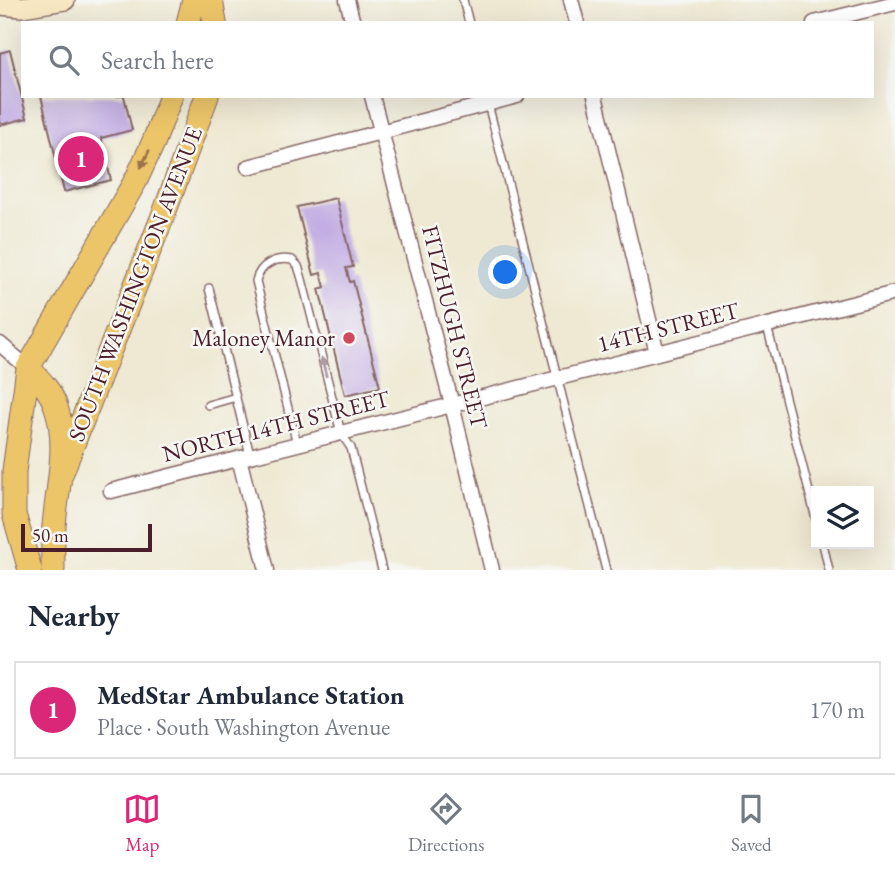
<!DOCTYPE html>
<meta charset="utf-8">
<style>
body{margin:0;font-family:"EB Garamond",serif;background:#f6f6f7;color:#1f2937}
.controls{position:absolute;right:21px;bottom:21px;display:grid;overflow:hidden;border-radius:0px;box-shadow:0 7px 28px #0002}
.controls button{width:63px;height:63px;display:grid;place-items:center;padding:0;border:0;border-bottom:2px solid #e0e1e3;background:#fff;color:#1f2937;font:35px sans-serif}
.scale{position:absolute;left:21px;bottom:18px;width:131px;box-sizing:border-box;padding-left:7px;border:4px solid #4a1f2b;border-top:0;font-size:19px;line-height:24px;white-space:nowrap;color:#4a1f2b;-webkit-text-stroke:5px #f6f6f2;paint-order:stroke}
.you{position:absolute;left:506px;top:273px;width:24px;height:24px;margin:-18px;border:5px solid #fff;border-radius:50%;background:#1a73e8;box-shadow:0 0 0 10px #1a73e833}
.badge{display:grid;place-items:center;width:46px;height:46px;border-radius:50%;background:#db2777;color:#fff;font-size:23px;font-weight:700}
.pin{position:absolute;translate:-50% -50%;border:4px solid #fff;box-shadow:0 2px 7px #0006}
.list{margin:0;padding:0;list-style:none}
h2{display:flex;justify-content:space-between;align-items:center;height:91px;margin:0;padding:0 28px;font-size:30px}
h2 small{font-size:23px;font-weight:400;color:#747a83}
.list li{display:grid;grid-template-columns:46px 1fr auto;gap:21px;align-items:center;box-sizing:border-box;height:98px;margin:0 14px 14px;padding:0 14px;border:2px solid #e0e1e3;border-radius:0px}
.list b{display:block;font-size:26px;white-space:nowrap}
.list p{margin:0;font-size:23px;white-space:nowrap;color:#747a83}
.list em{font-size:23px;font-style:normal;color:#747a83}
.icon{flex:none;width:38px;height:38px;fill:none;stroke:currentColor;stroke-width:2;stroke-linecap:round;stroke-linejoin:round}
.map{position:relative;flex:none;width:895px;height:570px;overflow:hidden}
.search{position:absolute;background:#fff;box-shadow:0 7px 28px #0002;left:21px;right:21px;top:21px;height:77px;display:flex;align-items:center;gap:18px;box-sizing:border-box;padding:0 24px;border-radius:0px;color:#747a83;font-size:26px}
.sheet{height:203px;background:#fff}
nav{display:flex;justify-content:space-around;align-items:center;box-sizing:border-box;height:98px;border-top:2px solid #e0e1e3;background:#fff;font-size:19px;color:#747a83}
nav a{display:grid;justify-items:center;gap:4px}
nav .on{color:#db2777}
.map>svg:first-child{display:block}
</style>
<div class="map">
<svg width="895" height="570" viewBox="0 0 895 570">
<rect width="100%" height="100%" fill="#f6f6f2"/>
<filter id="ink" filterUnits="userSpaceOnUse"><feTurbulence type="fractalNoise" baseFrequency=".0143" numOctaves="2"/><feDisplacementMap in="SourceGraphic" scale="14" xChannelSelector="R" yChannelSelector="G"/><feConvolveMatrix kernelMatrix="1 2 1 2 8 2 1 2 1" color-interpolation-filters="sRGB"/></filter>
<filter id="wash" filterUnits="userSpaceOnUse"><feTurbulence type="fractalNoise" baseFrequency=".00686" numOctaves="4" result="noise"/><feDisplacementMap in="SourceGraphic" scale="28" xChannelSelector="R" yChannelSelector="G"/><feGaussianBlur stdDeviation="1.57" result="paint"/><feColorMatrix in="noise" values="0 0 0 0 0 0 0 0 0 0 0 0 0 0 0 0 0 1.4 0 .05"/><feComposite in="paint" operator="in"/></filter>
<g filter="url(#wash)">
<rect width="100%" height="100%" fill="#efe9d3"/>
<g id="blocks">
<path fill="#c2ace3" d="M10,50L27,118L0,125V53Z
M41,96H124L132,130L101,138L111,180L64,192Z
M336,198L353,267L346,268L350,282L353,281L380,387L345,395L319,289L325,287L321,273L314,275L297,207Z"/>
</g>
</g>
<g filter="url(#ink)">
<use href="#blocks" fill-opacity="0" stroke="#846666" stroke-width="2"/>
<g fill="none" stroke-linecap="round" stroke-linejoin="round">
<g stroke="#846666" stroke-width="10">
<path id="lane" d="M463,0L469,23
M486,96L606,570
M209,288L250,455
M767,326L816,519
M208,405L236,397
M297,444L256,281C260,264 276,257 292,260L298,266L302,279L341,433L351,448L382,570
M823,544L829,570"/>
</g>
<g stroke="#846666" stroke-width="17">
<path id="street" d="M347,0L353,23
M571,0L577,23
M814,23L895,3
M372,96L452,405L492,570
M595,96L657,353
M248,167L517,96
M0,344L28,368
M239,458L267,570
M111,491L895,293"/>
</g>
<g stroke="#846666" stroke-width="22">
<path id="secondary" d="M0,5L22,7L65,0"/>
</g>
<g stroke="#846666" stroke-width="25">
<path id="primary" d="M211,0L215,23
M188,23L194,0
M28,368C40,380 51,391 56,407C69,445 57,488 54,526C52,541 53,556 53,570
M62,472L166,208L207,96
M30,570L14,514V471L28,368L136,180L154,141L171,96"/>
</g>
<use href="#lane" stroke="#fff" stroke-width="7"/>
<use href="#street" stroke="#fff" stroke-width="14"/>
<use href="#secondary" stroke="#f7e8c3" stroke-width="19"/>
<use href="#primary" stroke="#ecc569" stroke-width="23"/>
</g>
<defs><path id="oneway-solid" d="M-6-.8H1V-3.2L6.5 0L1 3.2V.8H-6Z" transform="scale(1.75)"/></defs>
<use fill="#9b724a" href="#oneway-solid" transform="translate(145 159) rotate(116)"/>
<use fill="#ae9aa0" href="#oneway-solid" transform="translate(324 367) rotate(-104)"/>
</g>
<circle fill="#d1495b" stroke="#f6f6f2" stroke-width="2.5" cx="349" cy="338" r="7"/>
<g text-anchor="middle" stroke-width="5" stroke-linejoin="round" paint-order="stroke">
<g font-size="23" fill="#4a1f2b" stroke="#f6f6f2">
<text transform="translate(135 284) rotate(-69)" y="8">SOUTH WASHINGTON AVENUE</text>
<text transform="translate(455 327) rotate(76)" y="8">FITZHUGH STREET</text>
<text transform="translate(668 327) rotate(-14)" y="8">14TH STREET</text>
<text transform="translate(276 426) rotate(-14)" y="8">NORTH 14TH STREET</text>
</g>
<g font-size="23" fill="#4a1f2b" stroke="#f6f6f2" text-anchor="end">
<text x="335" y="346">Maloney Manor</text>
</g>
</g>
</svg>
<div class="controls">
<button><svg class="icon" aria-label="layers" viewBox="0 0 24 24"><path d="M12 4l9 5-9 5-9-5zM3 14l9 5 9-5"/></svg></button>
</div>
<div class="scale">50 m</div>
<div class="you"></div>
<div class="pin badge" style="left:81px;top:159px">1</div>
<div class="search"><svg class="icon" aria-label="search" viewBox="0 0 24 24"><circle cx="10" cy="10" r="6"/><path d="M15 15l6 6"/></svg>Search here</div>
</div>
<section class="sheet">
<h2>Nearby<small></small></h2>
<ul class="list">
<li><span class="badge">1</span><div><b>MedStar Ambulance Station</b><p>Place · South Washington Avenue</p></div><em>170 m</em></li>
</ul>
</section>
<nav>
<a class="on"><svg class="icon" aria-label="map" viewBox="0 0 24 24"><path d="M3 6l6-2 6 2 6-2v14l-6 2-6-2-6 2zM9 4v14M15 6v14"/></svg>Map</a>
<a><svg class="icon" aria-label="directions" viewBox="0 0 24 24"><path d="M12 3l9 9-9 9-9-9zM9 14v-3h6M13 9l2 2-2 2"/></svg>Directions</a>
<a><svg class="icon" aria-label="saved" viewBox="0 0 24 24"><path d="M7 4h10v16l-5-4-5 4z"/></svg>Saved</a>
</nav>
